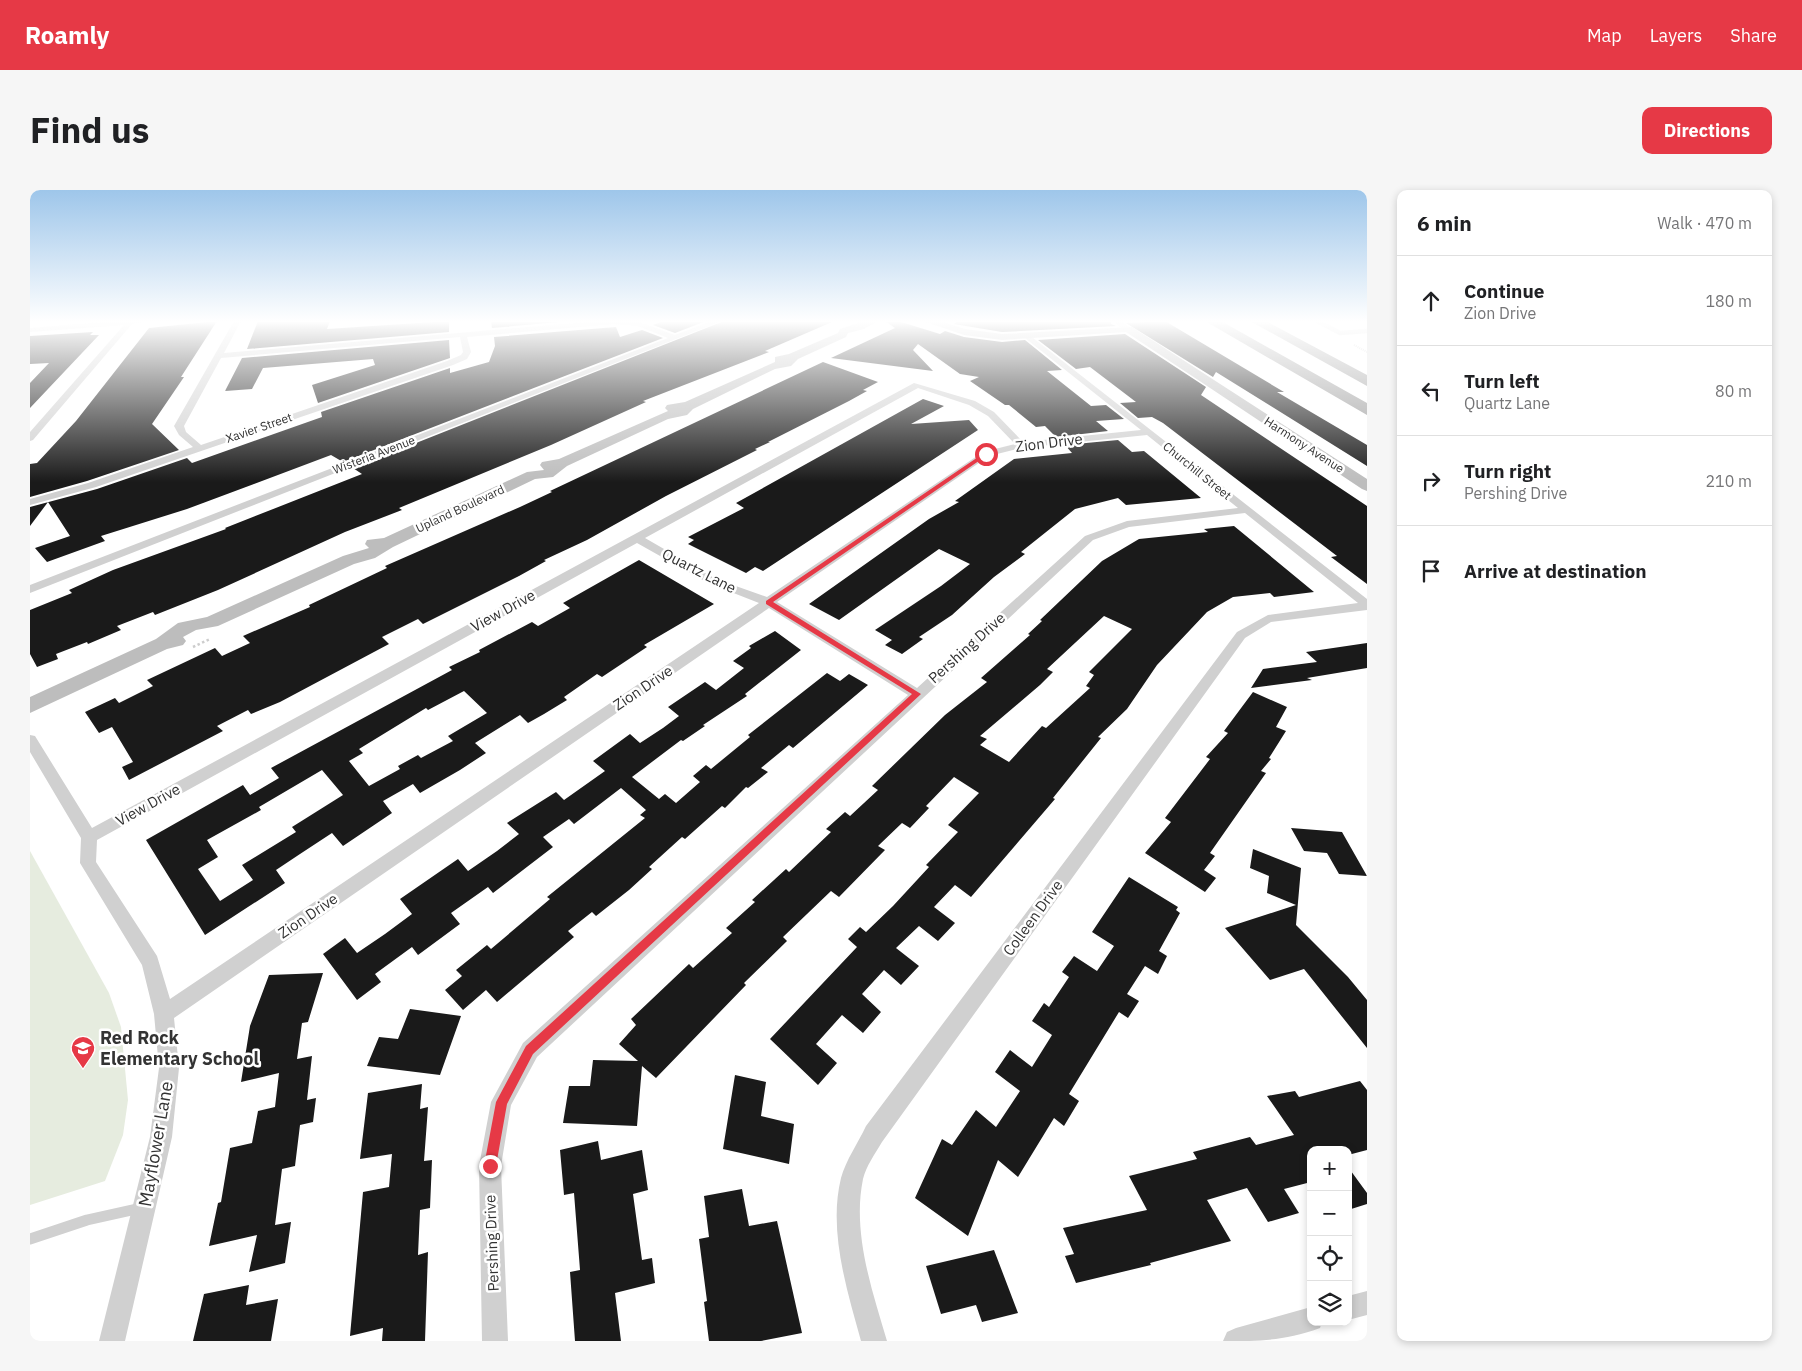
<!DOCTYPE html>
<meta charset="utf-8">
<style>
body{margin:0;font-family:"IBM Plex Sans",sans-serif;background:#f6f6f6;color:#202124}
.controls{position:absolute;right:15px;bottom:15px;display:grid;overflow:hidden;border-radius:10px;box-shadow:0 2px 8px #0003}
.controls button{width:45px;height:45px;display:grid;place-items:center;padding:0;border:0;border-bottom:1px solid #e0e0e0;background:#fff;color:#202124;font:25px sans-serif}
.stop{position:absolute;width:15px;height:15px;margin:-11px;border:4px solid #e63946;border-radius:50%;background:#fff}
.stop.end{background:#e63946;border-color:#fff;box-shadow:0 1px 5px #0008}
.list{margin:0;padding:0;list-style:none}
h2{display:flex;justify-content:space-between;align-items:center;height:65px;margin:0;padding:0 20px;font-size:21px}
h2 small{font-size:16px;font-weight:400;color:#757577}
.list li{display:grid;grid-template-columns:32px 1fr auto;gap:15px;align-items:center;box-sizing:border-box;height:90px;padding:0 20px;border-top:1px solid #e0e0e0}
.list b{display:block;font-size:19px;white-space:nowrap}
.list p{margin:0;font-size:16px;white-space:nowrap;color:#757577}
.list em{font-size:16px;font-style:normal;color:#757577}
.icon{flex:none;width:28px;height:28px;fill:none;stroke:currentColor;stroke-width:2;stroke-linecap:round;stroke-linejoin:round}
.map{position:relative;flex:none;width:1337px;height:1151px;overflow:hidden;border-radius:10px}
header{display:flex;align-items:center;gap:30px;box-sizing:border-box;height:70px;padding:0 25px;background:#e63946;color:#fff}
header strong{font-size:24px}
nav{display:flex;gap:28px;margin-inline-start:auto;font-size:18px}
.intro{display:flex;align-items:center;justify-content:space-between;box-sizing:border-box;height:120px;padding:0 30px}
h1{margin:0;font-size:35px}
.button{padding:12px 22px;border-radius:10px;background:#e63946;color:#fff;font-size:18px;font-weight:700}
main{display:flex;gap:30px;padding:0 30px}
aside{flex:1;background:#fff;border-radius:10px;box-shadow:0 2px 8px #0003}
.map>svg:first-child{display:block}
</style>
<header>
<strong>Roamly</strong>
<nav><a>Map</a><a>Layers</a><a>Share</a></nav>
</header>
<div class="intro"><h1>Find us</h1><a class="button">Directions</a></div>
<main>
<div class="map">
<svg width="1337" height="1151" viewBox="0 0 1337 1151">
<rect width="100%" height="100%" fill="#fff"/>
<path fill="#e6ecdf" d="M0,661L79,803L91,837L98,910L93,945L75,991L0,1015Z"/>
<path fill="#1a1a1a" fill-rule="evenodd" d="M187,131L151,187H154L122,234L149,260L57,291L0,307V274L7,273L46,231L119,138Z
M228,131H300L297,139L419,131V142L217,159Z
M461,131H541L462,138Z
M634,131H676L645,143L623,135Z
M694,131L802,132L735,161L739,162L613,211L616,212L521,255L369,318L372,320L315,342L188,400L125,425L123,422L87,436L91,440L58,454L57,452L26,464L28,469L7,477L0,464V420L42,403L39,400L83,380L196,339L195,338L332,284L323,278Z
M855,131H868L910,144L915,141L934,147L972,152L995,150L1032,180L1017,181L1061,216L1076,215L1094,229L1066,231L1078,241L1026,247L1015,236L1006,237L979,215H975L940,191L949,187L930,184L888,154L883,160L903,181L801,168L865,138Z
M928,131H1081V134L1086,136L972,142L924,134Z
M1135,131L1254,202H1247L1337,255V276L1186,182L1183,187L1096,133Z
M586,137L590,147L612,140L633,148L313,272L301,265L157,319L71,346L75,351L17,372L5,358L40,346L18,312L0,336V317L67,299L157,268L162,273L292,227L291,222L420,178V183L459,172L465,156L464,147Z
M63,142L60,145H69L0,218V193L19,173L0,174V146Z
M1095,144L1176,197L1171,205L1337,316V394L1301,367L1307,366L1133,233L1122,227L1108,228L1090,213L1106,212L1060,177L1046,179L1008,150Z
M419,150L420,168L288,213L282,195L345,175L343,169L233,178L222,199L195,201L212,168Z
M793,172L848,192L833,200L837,201L819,211L738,252H740L725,259L727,260L636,306L557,350L514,370L516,371L489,386L393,434L388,429L352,447L359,454L250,512L221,524L218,520L187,536L193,541L99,590L92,577L103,572L82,537L69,543L55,522L85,508L89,513L123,496L117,490L185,458L192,466L220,453L213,446L280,417L279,415L357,378L355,376L490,317L522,302L520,301Z
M893,209L914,216L881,234L939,230L948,240L733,381L725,377L716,383L658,354L664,350L658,347L714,318L706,313Z
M1088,250L1102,262L1114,261L1171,308L1096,315L1088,308L1045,319L991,362L995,364L964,387L922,425L889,447L893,449L872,464L855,455L862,450L845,440L911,396L940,374L909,359L809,430L779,414L899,329L929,312L925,311L984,269L1042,263L1035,255Z
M1204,336L1284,402L1244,407L1240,403L1203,407L1177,422L1127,475L1097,519L1068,547L1071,548L1023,608L1025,609L941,707L925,695L904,717L925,733L908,751L889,736L866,758L889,776L871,795L854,780L832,804L851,822L833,843L812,825L786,854L807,873L788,895L740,849L827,757L818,749L830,737L836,742L863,716L899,677L896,675L928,642L918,635L949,603L924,587L896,616L899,618L880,638L872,633L848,656L855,660L809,707L801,701L753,747L757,751L714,793L716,795L626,888L612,876L607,936L533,933L539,896H560L563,870L608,871L589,854L606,835L601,829L659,774L663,778L702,743L696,738L725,712L722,710L756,679L759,682L801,642L796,639L815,622L820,626L848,600L842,596L915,525L957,492L951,488L1000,445L998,444L1012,431L1010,430L1072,371L1109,349L1178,342L1174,339ZM1074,426L1102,439L1059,482L1064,485L1056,496L1060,498L1016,538L1012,536L979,572L950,555L957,549L950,546L1010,495L1023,482L1017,479Z
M609,370L684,414L614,455L617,457L572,487L567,484L534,507L537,510L514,524L498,533L490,525L445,553L456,563L430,580L390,603L383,594L353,611L362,623L313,656L302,643L270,664L246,680L255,693L175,745L116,650L213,595L220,605L249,588L241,578L422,480L419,477L450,462L449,460L502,432L508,436L540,418L533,413ZM434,501L457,523L418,546L423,551L391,568L388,565L368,576L370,579L339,596L319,571L333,563L329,559L396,518L398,520ZM292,580L313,605L262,637L266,642L212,675L223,690L190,711L168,679L188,667L177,650L231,620L229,617Z
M745,441L771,460L715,504L717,506L673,535L675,536L653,551L651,550L602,587L629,609L635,604L646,613L670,592L663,586L676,575L681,579L720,547L718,545L797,483L810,491L819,484L838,495L763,558L759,555L731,578L738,582L718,598L716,597L695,618L692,616L655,649L652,647L619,677L622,679L599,700L566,726L562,722L538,741L544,747L467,812L456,800L433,820L415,800L432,786L426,780L457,755L461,759L520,709L517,707L615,628L610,625L616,620L591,598L544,634L539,629L513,647L523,657L463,703L458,697L421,723L430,734L388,765L382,757L345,784L351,792L327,810L293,764L315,748L327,763L355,744L382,724L370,709L428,669L438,681L467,661L489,644L477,633L526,602L534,610L575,581L563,571L600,544L610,553L633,538L649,526L638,517L675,492L686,500L714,478L703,471L721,458L719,456Z
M1337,453V478L1277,488L1282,490L1221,498L1233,479L1287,472L1276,462Z
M1223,502L1257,517L1246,537L1256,541L1239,568L1241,569L1231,581L1236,583L1180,663L1185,666L1174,680L1186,688L1175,702L1115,663L1141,632L1135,628L1180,569L1176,567L1198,543L1194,541Z
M1261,638L1312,642L1337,686L1309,684L1297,663L1274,661Z
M1223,659L1271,678L1266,735L1318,787L1337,810V858L1274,779L1240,790L1195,738L1266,715L1237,703L1239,686L1220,678Z
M1099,687L1148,717L1146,720L1150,723L1129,761L1137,766L1128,784L1115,776L1097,804L1109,811L1098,828L1089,822L1039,904L1049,911L1034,936L1024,928L988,987L968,970L938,1046L885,1008L912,949L922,955L946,920L966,937L990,901L965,882L980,860L1002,877L1022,845L1002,831L1014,813L1019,817L1039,787L1032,782L1044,766L1067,781L1084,756L1062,742Z
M293,783L278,832L272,833L267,869L282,866L277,910L286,908L283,932L270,935L265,976L252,979L245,1035L261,1032L255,1073L219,1082L227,1045L179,1056L188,1013L191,1012L200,958L222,953L228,921L245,917L249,883L211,892L220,836L239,785Z
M380,819L431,826L410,885L337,876L349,847L368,849Z
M705,885L736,892L731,926L764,934L759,974L693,959Z
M1330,891L1337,900V960L1318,965V960H1281V992L1254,999L1269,1023L1238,1032L1217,998L1177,1010L1201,1051L1120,1073L1121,1075L1046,1093L1035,1066L1044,1064L1033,1038L1117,1020L1099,986L1167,969L1163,962L1220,947L1226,955L1264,945L1237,906L1265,901L1269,907Z
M392,894L390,919L398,917L394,971L402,970L400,1018L390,1020L388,1065L398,1062L395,1151H352L353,1138L320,1146L333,1002L359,997L362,964L330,969L338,903Z
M568,951L571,970L612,960L618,1000L603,1004L612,1070L622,1068L625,1093L585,1103L591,1151H545L540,1082L550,1080L544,1003L534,1005L530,960Z
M1318,977L1337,1003V1014L1318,1020Z
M712,999L719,1036L747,1031L772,1143L731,1151H679L674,1112L677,1111L669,1049L679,1047L674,1006Z
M964,1060L988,1123L952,1132L946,1115L911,1124L896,1076Z
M219,1095L216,1115L248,1109L241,1151H163L174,1104Z"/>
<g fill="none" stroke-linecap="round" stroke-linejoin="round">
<path stroke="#cdcdcd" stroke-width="2" stroke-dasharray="1 1" stroke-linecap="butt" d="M1324,155L1337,162"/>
<path stroke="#cdcdcd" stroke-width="2.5" stroke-dasharray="2.5 2.5" stroke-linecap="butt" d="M163,457L180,449"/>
<path stroke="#d0d0d0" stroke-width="4.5" d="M1287,131L1310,143L1337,141"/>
<path stroke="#d0d0d0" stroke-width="11" d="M0,1049L57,1030L111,1018"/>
<path fill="#d0d0d0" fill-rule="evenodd" d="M85,131H119L102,134L3,250L0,251V242L94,135L0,142V138Z
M204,131H211L194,163L568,131L609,132L645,145L682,131H692L0,403V395L638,148L608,136L584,134L437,147L441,162L437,169L423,175L66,297L0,315V309L58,293L163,257L149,245L144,236ZM430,147L433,162L431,165L417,171L171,255L156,242L154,236L191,168Z
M1083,131H1091L1102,139L1095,141Z
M998,144L1337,409V420L1241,432L1215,448L852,952C845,964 836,976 833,989C822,1043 842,1100 857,1151H831C817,1100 798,1041 811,988C816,970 828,953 836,936L1207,442L1238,425L1328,413L1215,323L1099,337L1063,350L507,867L481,915L471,976L478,1151H452L449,976L461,912L493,853L878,505L739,418L144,828L149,878L142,947L95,1151H69L120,947L129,878L124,824L112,775L50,673L51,648L0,562V545L5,546L62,638L884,193L945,211L964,222L993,252L1111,240L995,148L994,146ZM888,198L939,215L958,226L985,254L953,262L737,407L686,389L615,348ZM1117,245L1208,318L1097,331L1055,346L887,498L747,412L959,266L991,258ZM607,353L678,393L729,413L140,809L127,766L66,672L67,650Z
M1337,1101V1125L1318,1130V1106Z
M1281,1117V1132H1292L1290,1138C1254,1151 1231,1151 1193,1151L1197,1142L1206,1138Z"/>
<path fill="#bdbdbd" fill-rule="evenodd" d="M834,131H848L834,139L818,143L816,147L768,169L761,176L745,179L663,219L657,225L638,229L537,276L523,287L505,289L363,357L345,368L324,374L188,436L166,440L153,447L156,451L153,455L137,459L0,523V507L126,449L148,433L177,427L313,366L339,358L335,354L337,350L354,348L497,282L514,280L510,275L512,272L529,269L638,221L635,218L637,215L655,212L745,172V167L759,164L808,143L810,139Z
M893,131H910L935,139L972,144L1102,137L1337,289V301L1332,299L1096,142L972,150L934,145Z"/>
<path fill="#9a9a9a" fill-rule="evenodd" d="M1175,131H1191L1337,213V225Z
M1220,131H1236L1337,185V196Z"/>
</g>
<linearGradient id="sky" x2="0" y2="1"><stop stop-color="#9ec6ea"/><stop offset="0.45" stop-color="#fff"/><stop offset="1" stop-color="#fff" stop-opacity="0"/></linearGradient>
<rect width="1337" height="292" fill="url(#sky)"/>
<path fill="#e63946" d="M954,263L959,264L743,412L891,504L503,864L477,914L466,976L460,982L456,980L454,976L466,912L496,856L882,504L736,414V411Z"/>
<defs>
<g id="school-pin" transform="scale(1.25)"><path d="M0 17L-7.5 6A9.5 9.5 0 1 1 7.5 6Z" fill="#e63946" stroke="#fff"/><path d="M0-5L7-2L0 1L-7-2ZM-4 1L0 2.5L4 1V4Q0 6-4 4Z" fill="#fff"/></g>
</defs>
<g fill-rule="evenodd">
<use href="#school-pin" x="53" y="858"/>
</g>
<g text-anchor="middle" stroke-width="5" stroke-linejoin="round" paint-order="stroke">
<g font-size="12" fill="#333" stroke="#fff">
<text transform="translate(229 238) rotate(-19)" y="4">Xavier Street</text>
<text transform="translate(1274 255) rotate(33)" y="4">Harmony Avenue</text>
<text transform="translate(344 265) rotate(-21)" y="4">Wisteria Avenue</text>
<text transform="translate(1167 281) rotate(39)" y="4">Churchill Street</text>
<text transform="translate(430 319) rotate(-25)" y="4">Upland Boulevard</text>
</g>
<g font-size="15" fill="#333" stroke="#fff">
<text transform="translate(1019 253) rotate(-7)" y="5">Zion Drive</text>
<text transform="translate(669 381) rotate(27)" y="5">Quartz Lane</text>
<text transform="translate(473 421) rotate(-29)" y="5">View Drive</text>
<text transform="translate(937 458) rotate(-42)" y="5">Pershing Drive</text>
<text transform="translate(613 498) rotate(-34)" y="5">Zion Drive</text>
<text transform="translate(118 615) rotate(-29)" y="5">View Drive</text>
<text transform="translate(278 726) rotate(-34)" y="5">Zion Drive</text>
<text transform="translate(1003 728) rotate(-54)" y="5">Colleen Drive</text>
<text transform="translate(462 1053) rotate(-92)" y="5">Pershing Drive</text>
</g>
<g font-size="18" font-weight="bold" fill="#333" stroke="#fff" text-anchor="start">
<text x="70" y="854">Red Rock<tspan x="70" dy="21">Elementary School</tspan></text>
</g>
<g font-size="18" fill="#333" stroke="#fff">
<text transform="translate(126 954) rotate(-80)" y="6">Mayflower Lane</text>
</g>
</g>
</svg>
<div class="controls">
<button>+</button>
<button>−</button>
<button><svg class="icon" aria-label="locate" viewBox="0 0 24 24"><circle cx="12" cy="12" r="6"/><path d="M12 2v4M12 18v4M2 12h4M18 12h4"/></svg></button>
<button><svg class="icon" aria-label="layers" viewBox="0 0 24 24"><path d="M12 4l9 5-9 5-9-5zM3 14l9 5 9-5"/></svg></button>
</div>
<div class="stop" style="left:956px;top:264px"></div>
<div class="stop end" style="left:460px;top:976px"></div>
</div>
<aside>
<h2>6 min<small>Walk · 470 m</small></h2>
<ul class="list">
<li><svg class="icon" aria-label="ahead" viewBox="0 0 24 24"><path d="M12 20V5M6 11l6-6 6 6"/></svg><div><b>Continue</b><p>Zion Drive</p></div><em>180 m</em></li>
<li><svg class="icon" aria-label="left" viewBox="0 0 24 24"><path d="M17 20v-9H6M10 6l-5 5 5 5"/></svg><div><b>Turn left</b><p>Quartz Lane</p></div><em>80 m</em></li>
<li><svg class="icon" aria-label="right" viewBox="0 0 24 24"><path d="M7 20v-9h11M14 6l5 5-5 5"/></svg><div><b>Turn right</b><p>Pershing Drive</p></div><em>210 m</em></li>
<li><svg class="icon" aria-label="arrive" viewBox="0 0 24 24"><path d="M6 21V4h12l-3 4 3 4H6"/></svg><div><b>Arrive at destination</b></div></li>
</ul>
</aside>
</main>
